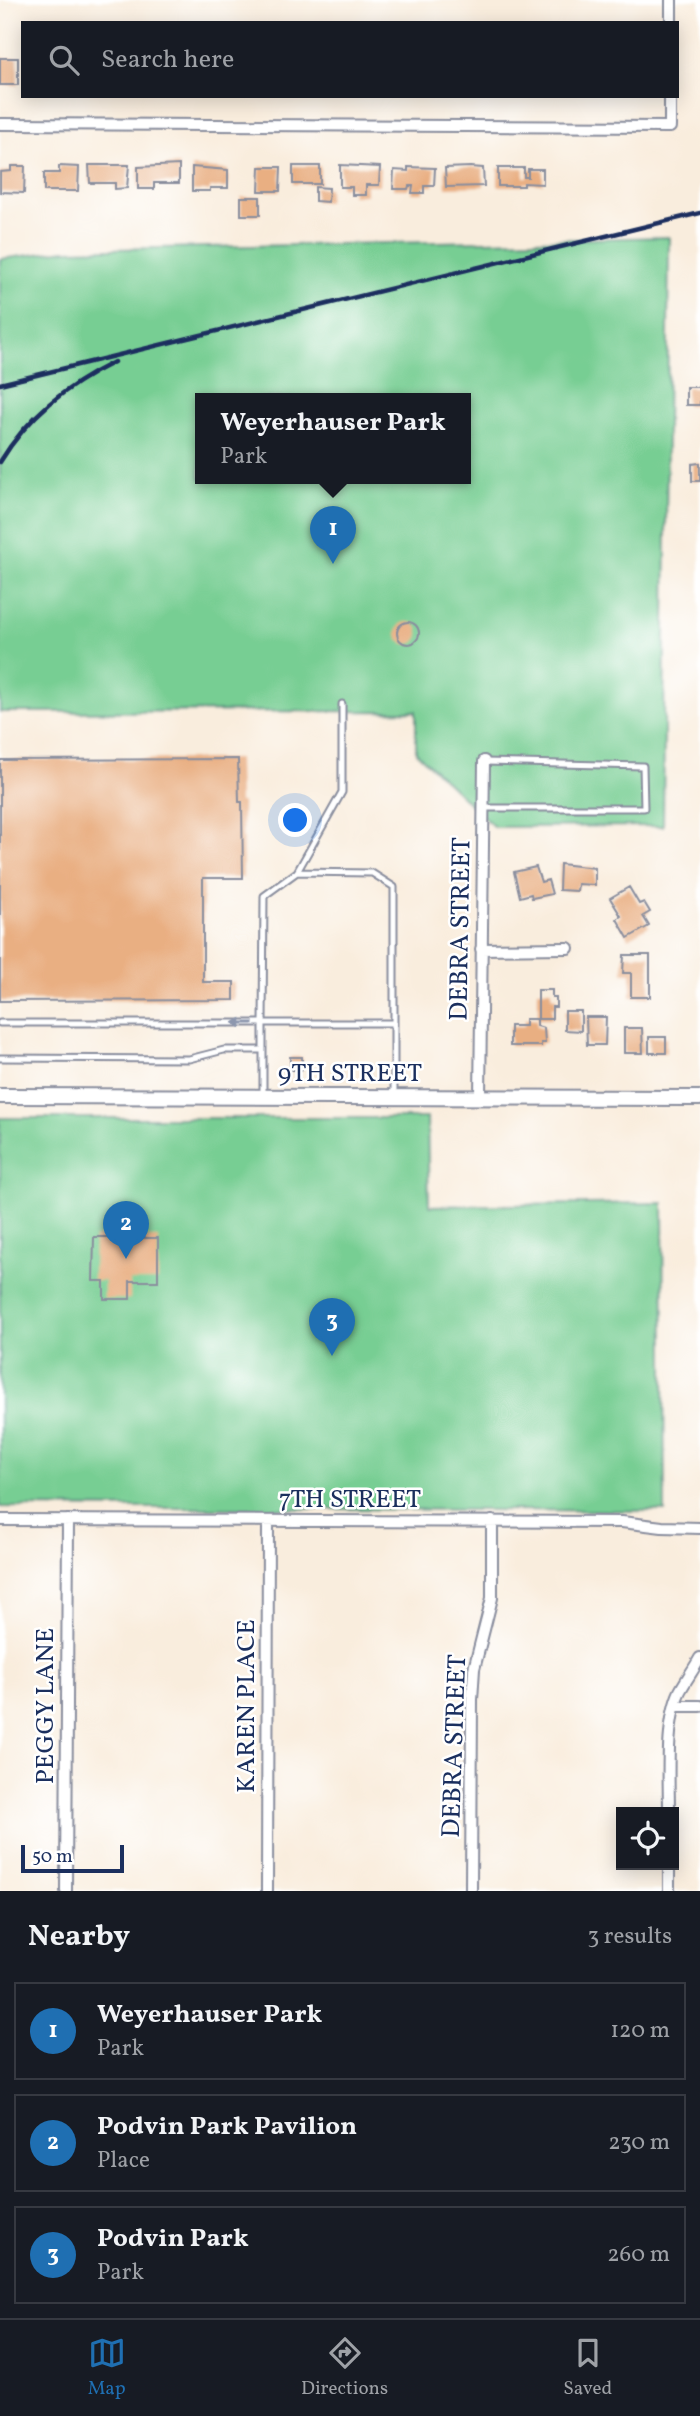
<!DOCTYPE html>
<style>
body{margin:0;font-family:Vollkorn,serif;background:#242831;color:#f1f3f6}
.controls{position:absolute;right:21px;bottom:21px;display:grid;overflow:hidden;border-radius:0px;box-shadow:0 4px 18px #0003}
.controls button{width:63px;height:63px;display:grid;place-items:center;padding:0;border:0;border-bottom:2px solid #363941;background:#171b24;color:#f1f3f6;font:35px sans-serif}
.scale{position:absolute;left:21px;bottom:18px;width:103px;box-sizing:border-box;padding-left:7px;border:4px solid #1b2f5e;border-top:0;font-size:19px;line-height:24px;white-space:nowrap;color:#1b2f5e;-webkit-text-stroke:5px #fff;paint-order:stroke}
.you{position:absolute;left:296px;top:821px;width:24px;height:24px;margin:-18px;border:5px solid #fff;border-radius:50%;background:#1a73e8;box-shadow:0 0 0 10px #1a73e833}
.badge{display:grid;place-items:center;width:46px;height:46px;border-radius:50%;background:#1f6fb2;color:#fff;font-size:23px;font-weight:700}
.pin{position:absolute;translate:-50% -58px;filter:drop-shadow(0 2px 4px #0008)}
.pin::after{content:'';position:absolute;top:37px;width:24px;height:21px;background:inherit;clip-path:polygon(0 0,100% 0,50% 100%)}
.popup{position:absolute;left:195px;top:393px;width:276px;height:91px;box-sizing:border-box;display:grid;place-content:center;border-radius:0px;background:#171b24;filter:drop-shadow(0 2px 5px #0005);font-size:23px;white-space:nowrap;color:#9ea1a6}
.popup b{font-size:26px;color:#f1f3f6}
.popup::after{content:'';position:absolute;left:50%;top:100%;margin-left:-14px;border:14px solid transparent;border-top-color:#171b24}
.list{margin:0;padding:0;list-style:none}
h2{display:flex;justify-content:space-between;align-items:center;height:91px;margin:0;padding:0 28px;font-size:30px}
h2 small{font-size:23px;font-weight:400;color:#9ea1a6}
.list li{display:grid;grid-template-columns:46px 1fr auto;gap:21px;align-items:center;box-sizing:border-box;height:98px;margin:0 14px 14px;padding:0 14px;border:2px solid #363941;border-radius:0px}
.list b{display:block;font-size:26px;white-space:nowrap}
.list p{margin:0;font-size:23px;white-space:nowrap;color:#9ea1a6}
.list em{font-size:23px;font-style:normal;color:#9ea1a6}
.icon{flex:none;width:38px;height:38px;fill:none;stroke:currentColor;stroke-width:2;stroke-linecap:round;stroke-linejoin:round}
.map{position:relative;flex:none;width:700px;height:1891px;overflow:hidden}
.search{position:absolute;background:#171b24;box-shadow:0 4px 18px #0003;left:21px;right:21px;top:21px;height:77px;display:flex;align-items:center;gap:18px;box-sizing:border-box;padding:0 24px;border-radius:0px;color:#9ea1a6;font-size:26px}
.sheet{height:427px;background:#171b24}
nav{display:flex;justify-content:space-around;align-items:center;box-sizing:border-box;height:98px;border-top:2px solid #363941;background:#171b24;font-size:19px;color:#9ea1a6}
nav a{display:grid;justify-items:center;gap:4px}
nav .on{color:#1f6fb2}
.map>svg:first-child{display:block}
</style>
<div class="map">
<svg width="700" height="1891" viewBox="0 0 700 1891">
<rect width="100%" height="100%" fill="#fff"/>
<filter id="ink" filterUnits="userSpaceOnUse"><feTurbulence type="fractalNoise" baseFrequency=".0143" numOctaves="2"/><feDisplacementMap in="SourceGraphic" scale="14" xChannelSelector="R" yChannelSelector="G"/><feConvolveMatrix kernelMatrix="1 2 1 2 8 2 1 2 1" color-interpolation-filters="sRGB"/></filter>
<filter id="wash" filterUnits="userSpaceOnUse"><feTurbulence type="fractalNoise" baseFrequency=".00686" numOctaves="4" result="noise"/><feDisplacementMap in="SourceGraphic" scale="28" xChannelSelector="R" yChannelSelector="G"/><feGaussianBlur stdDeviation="1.57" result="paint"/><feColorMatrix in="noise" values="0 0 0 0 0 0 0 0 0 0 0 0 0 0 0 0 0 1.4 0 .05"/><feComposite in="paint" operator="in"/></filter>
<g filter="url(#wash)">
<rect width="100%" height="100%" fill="#f9eddd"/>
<path fill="#77ce93" stroke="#497e78" stroke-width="2" fill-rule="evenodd" d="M669,237L663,826L494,827L416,752V711L0,712V259L66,250ZM200,398H466V478H200Z
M0,1118H427L429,1206L663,1203L665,1511L0,1507Z"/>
<g id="blocks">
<path fill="#e9af82" d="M0,58H18V85H0Z
M89,165H129L127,188L115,189V183H90Z
M179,165V183H154V189H138V167Z
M340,165L380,167L379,185H366V195H352V187H340Z
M11,166H25L24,193L0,192V172L11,171Z
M59,166L79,167L78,191H44V173H59Z
M293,166H320V184H293Z
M192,167L228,170V188H210V191H192Z
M260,167H281L280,191H259Z
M408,167L435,168L434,186H424V193H412L413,186H409L408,189H393L394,170L408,171Z
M470,167L483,168L484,186L446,187L445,168Z
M498,168H524V177H528V169H543V184L524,183V186H498Z
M315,187L329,188L328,202L315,201Z
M241,197H260V215H241Z
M686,387H700V405H686Z
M700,463V481H692V464Z
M397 633a11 11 0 1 1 22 0a11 11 0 1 1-22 0Z
M238,759L239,802H242L243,878H203V982H234V1000L0,1001V760Z
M560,864L595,868V885L578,884L577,891L559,890Z
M536,867L541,882L548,880L552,894L532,898L531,894L520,897L514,872Z
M629,887L639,904L644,902L650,912L643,916L649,926L628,938L617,919L621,916L610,898Z
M624,955H650V997H631V973H623Z
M538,990H552V997H556V1007H552V1019H538Z
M565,1011H581V1031L565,1030Z
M586,1017H606L605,1045H587Z
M525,1019H537V1026L544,1028L545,1043H541V1046H510V1026H525Z
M624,1028H642L643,1053H624Z
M649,1037H666V1053H649Z
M290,1057H302V1070H290Z
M112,1227H125V1238H158V1281H130V1299H104V1281H93L94,1237H112Z"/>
</g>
</g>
<g filter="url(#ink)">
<use href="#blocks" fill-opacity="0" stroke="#8a8e9e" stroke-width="2"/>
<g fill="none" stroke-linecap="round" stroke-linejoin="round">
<g stroke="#8a8e9e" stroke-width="9">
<path id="service" d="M342,704V792L297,872L264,896L263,1023H394
M483,808H644L643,766L485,762
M297,872L372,873L394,887V1095
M0,1023H263V1096
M0,1058L189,1059L224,1050H263"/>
</g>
<g stroke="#8a8e9e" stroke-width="14">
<path id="minor" d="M671,23V0
M0,124L670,127V96
M481,949L568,948
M480,1097L484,761
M0,1520L622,1522L662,1527L700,1528
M675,1706H700
M669,1812C669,1778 665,1722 680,1691C686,1680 694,1669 700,1658
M669,1865V1891
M66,1891L68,1520
M267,1891L268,1521
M471,1891L472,1700L474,1669L492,1598V1521"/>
</g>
<g stroke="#8a8e9e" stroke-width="18">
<path id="tertiary" d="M0,1096L700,1098"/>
</g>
<use href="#service" stroke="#fff" stroke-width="5"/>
<use href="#minor" stroke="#fff" stroke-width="10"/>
<use href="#tertiary" stroke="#fff" stroke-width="14"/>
<path stroke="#1b2f5e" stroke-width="4.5" d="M0,384L700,213
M0,462C28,416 66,386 114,362"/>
</g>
<defs><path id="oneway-solid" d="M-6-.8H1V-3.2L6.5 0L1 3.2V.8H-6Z" transform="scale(1.75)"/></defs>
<use fill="#8d97ae" href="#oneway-solid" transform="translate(243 1023) rotate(180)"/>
</g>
<g text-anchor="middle" stroke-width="5" stroke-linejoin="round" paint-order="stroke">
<g font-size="26" fill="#1b2f5e" stroke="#fff">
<text transform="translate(459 929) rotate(-89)" y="9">DEBRA STREET</text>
<text x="350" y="1081">9TH STREET</text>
<text x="350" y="1507">7TH STREET</text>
<text transform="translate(44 1706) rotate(-90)" y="9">PEGGY LANE</text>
<text transform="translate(245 1706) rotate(-90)" y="9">KAREN PLACE</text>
<text transform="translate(453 1746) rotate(-88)" y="9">DEBRA STREET</text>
</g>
</g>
</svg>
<div class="controls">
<button><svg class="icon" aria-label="locate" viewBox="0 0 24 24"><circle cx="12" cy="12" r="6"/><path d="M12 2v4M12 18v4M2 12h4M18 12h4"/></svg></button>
</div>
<div class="scale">50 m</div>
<div class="you"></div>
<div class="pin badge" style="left:333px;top:564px">1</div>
<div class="popup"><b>Weyerhauser Park</b>Park</div>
<div class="pin badge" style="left:126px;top:1259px">2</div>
<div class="pin badge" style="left:332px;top:1356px">3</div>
<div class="search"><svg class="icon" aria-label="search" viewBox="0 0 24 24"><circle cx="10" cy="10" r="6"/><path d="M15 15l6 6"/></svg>Search here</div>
</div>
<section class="sheet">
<h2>Nearby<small>3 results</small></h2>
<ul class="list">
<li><span class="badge">1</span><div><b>Weyerhauser Park</b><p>Park</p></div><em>120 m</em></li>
<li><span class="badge">2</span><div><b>Podvin Park Pavilion</b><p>Place</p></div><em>230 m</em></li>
<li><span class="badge">3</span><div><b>Podvin Park</b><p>Park</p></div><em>260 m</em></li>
</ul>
</section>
<nav>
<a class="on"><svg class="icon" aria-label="map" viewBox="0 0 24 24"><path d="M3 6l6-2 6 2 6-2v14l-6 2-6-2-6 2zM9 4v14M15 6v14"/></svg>Map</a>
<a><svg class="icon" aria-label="directions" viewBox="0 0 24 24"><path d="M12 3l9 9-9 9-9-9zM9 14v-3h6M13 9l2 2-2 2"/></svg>Directions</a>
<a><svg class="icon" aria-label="saved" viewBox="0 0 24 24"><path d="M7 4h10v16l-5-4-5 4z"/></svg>Saved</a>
</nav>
